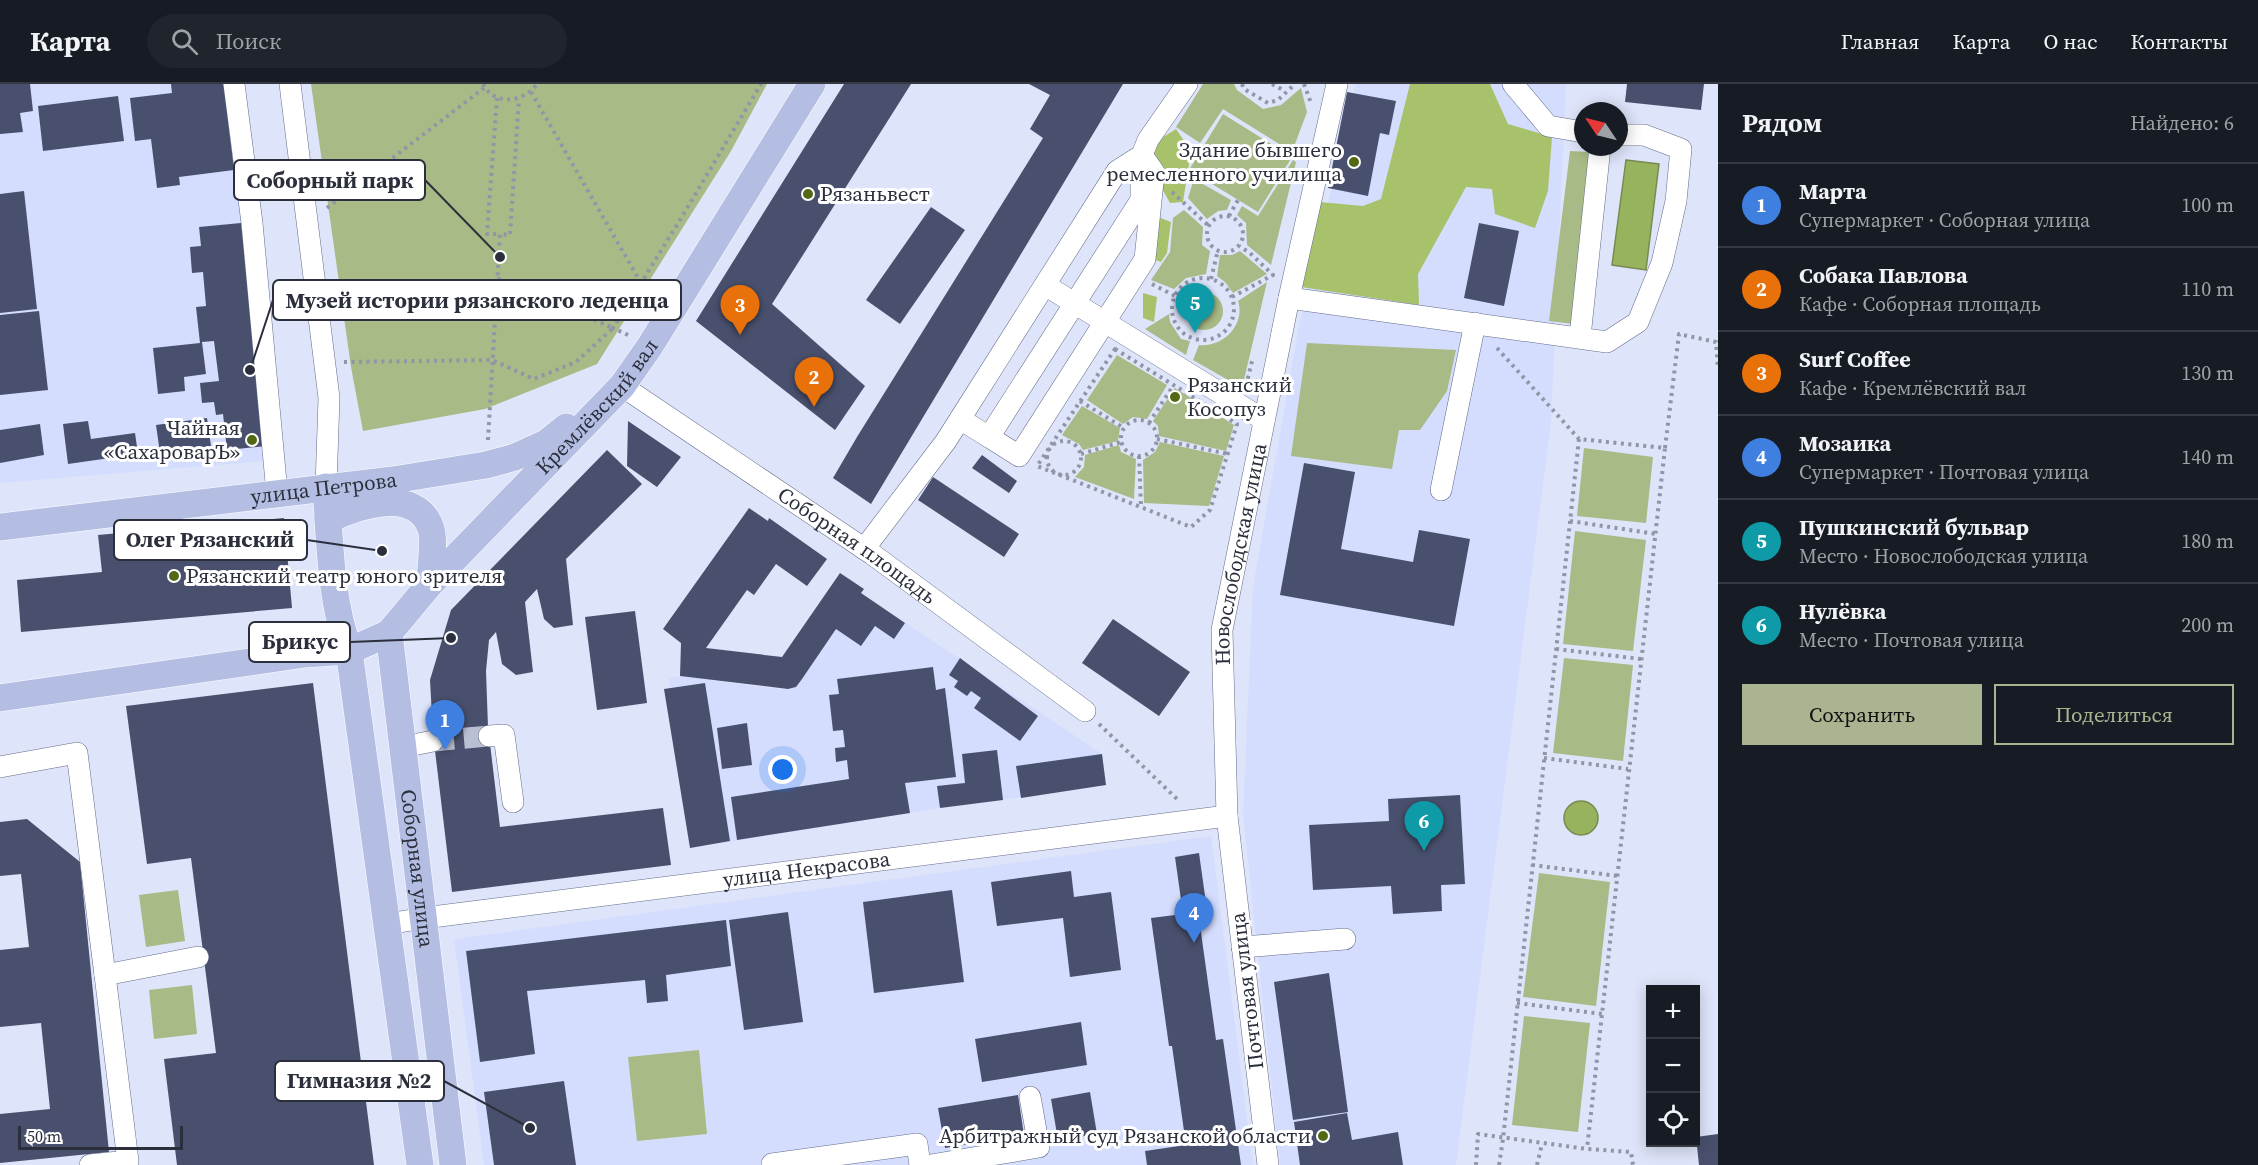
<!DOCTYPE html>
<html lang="ru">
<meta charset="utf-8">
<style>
body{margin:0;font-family:"Source Serif 4",serif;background:#20242c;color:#f1f3f6}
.controls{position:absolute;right:18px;bottom:18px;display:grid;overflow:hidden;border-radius:0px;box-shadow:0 3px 15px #0003}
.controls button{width:54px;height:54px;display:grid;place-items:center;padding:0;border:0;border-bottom:2px solid #363941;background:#171b24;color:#f1f3f6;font:30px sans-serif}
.compass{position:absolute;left:1574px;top:18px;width:54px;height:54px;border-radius:50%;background:#171b24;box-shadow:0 3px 15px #0003;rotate:305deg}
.scale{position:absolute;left:18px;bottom:15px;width:165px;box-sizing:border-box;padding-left:6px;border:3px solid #2b2f3c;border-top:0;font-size:16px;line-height:21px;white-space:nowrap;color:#2b2f3c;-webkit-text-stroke:4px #fff;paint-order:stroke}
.you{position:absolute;left:783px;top:686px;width:21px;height:21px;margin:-15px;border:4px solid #fff;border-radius:50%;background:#1a73e8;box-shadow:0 0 0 9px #1a73e833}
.badge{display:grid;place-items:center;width:39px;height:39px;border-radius:50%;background:#aab491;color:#fff;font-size:20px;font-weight:700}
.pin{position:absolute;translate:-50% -50px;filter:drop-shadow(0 2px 3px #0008)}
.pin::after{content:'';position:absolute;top:32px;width:21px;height:18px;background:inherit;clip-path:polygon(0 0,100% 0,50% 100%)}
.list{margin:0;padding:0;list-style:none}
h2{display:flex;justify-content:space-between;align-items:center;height:78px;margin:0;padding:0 24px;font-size:26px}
h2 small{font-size:20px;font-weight:400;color:#9ea1a6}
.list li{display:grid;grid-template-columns:39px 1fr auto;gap:18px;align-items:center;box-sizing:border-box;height:84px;padding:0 24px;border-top:2px solid #363941}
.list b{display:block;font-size:22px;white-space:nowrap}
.list p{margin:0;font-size:20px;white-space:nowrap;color:#9ea1a6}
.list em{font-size:20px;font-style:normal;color:#9ea1a6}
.actions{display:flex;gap:12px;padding:18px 24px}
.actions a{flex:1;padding:14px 0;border:2px solid #aab491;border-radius:0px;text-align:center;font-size:21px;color:#aab491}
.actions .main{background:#aab491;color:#111}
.icon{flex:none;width:33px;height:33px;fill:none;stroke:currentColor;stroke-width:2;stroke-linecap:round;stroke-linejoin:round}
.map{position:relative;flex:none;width:1718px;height:1081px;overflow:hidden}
header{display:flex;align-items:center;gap:36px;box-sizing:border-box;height:84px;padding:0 30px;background:#171b24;border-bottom:2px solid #363941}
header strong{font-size:28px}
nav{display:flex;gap:33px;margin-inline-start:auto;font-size:21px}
.search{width:420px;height:54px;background:#20242c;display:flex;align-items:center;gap:15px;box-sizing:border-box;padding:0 21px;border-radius:33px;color:#9ea1a6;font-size:22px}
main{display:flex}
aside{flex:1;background:#171b24}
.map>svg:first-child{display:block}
</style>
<header>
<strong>Карта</strong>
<div class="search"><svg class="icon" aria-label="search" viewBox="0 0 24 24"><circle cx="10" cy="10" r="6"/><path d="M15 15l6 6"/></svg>Поиск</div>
<nav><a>Главная</a><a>Карта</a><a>О нас</a><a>Контакты</a></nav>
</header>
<main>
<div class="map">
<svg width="1718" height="1081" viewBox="0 0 1718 1081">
<rect width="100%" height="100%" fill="#dee4f9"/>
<path fill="#d4ddfe" d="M0,0H226L270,373L266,377L0,399Z
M1356,0H1566L1551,338L1456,1081H1280L1243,730L1253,503L1299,241Z
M861,509L1102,670L1106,701L940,724L690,764L664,605L670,604L669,594L680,592L778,605H788L796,603Z
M1211,752L1253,1081H484L454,855Z"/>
<path fill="#a8ba85" d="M311,0H767L731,67L597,280L485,325L363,347L351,283Z
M1203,0H1234L1237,6L1263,25L1281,21L1301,4L1307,28L1292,68L1223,25L1200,59L1176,43Z
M1223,30L1292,73L1258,128L1189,86Z
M1570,67L1590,68L1573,240L1549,237Z
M1293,76L1296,78L1271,181L1247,161L1246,139L1237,131L1242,122L1258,132Z
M1194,95L1231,116L1227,126L1218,127L1207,135L1188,114Z
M1184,126L1203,143L1202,161L1210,167L1206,190L1186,194L1174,205L1151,196L1170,168L1173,134Z
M1240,167L1267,190L1233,209L1225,198L1217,192L1220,171H1232Z
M1267,198L1242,304L1193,276L1199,261C1222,264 1246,241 1238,217Z
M1185 227a19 19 0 1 1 38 0a19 19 0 1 1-38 0Z
M1169,230L1170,238L1181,255L1190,257L1186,271L1145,245Z
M1307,259L1456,266L1447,307L1420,346H1399L1392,385L1291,372Z
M1117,271L1167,301L1147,335L1133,333L1123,340L1087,316Z
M1175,304L1234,341L1226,367L1159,352L1158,342L1153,337Z
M1082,322L1120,344L1118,357L1083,366L1079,360L1062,351Z
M1160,358L1224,372L1209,422L1144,419L1143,376L1155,368Z
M1119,361L1121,368L1136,375L1134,415L1075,393L1084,383L1085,371Z
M1584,364L1653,373L1646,439L1577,432Z
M1575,447L1646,456L1633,567L1563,560Z
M1564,574L1633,581L1623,677L1553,669Z
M1539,789L1610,798L1596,922L1523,913Z
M178,806L185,857L146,863L139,811Z
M192,901L197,950L154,955L149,906Z
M1524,932L1590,939L1578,1048L1512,1041Z
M699,966L707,1050L637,1057L628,973Z"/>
<path fill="#a8c26c" d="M1410,0H1490L1508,40L1552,53L1548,107L1535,144L1495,130L1492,105L1466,103L1418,190L1419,221L1301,203L1320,118L1363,122L1381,115Z
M1176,45L1191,67L1183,118L1170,119L1155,92L1149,62Z
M1153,131L1171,138L1167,169L1161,178L1148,173Z
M1143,209L1157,213L1154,238L1143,234Z"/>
<path fill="#98b35d" stroke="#778b53" stroke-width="1.5" d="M1626,76L1659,80L1646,186L1612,181Z
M1564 734a17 17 0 1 1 34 0a17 17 0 1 1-34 0Z"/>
<path fill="#49506d" d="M0,0H30L33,27L20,29L23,48L0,50Z
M171,0H224L234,86L179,93L180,101L157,104L151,55L135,57L130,14L172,9Z
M844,0H911L772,220L865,302L835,346L696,237Z
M1029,0H1123L871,420L833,394L857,353L1043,54L1030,45L1050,11Z
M1627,0H1704L1701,26L1625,18Z
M1347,8L1396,17L1389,51L1380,49L1368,112L1328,104Z
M118,12L124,57L43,67L38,22Z
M24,107L37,225L0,229V110Z
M931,123L965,146L900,240L866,216Z
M241,139L266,362L227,366L223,330L216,331L214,318L202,319L200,299L219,297L214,257L202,258L206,290L184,293L185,307L158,310L153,264L200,259L196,223L206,222L203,188L192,189L190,163L201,162L199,143Z
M1479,139L1519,147L1504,222L1464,214Z
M39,227L48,306L0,311V231Z
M207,334L211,362L160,369L156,341Z
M88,337L91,355L135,349L138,370L68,380L63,340Z
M628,337L681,373L657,403L627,382Z
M40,340L44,371L0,379V346Z
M607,366L642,400L566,475L573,541L554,544L544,535L537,505L525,518L533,588L516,591L502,580L496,548L489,556L486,587L488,643L500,743L663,724L671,781L452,808L433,650L430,596L451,526Z
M982,371L1017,397L1009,409L972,384Z
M1304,379L1355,388L1341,465L1413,478L1419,446L1470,455L1454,542L1280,511Z
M933,393L1019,450L1004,473L918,416Z
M749,424L768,437L769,434L827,475L807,502L776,480L754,511L747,506L706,564L782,573L840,489L864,505L861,509L905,539L894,555L875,542L861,562L836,545L802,595L796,603L788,605L680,592L681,559L663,545Z
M284,434L292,524L21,548L17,496L102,488L98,451Z
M635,527L647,619L597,626L585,533Z
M1113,535L1190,588L1159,632L1082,579Z
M960,574L1038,632L1020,657L974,624L981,614L971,607L967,612L954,603L958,597L949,591Z
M933,583L936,606L945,604L956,693L905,699L910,729L737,756L731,713L849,695L847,676L836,678L835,664L845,663L843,646L833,647L829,611L839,610L837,595Z
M313,599L374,1081H177L164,975L216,969L191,774L147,780L126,622Z
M705,599L730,757L690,764L664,605Z
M747,639L752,681L722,685L717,644Z
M997,666L1003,716L940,724L937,702L965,699L962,670Z
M1102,670L1106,701L1021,714L1016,682Z
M1460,711L1465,800L1441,801L1442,827L1393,830L1391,802L1313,806L1309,741L1389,737L1388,715Z
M27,735L80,778L109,1068L0,1079V1030L50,1025L41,939L0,943V866L29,863L21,790L0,792V738Z
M1199,769L1207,826L1198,827L1216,956L1223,955L1241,1081H1147L1145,1067L1186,1061L1172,962H1169L1151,834L1183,830L1175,773Z
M1071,787L1074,813L1111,808L1121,886L1070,893L1063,834L997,842L991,798Z
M952,806L964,898L874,909L863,818Z
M788,828L803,938L744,946L729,836Z
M726,836L731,882L666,891L668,917L647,919L645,896L527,907L535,970L480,978L466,867Z
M1329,889L1348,1028L1293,1036L1274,898Z
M1081,938L1087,981L982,998L975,955Z
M564,997L576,1081H494L484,1008Z
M1090,1008L1097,1050L1058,1056L1051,1015Z
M1018,1011L1024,1051L945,1064L938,1024Z
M1347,1029L1352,1056L1398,1048L1403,1081H1300L1294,1038Z
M1718,1050V1081H1699L1696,1053Z"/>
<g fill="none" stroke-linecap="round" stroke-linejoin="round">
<path stroke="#bac0d3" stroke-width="21" stroke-dasharray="21 10" stroke-linecap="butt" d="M433,657L489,652"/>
<g stroke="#646c8a" stroke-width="22">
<g id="minor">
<path d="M234,0L252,139L277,409"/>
<path d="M290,0L329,314L326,403"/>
<path d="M1513,0L1548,42L1583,48"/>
<path d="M1045,201L1264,336"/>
<path d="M1289,214L1607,258L1638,238L1662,179L1676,117L1681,65L1644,51H1619"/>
<path d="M1580,253L1600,63"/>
<path id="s1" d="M622,302L872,470L1085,627"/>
<path d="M960,335L989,353L1141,116V99"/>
<path d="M989,353L1019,372L1145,175L1154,88L1142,71"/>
<path d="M1441,406L1475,239"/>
<path d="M864,465L946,357L1117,87L1142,71L1148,56L1187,0"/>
<path d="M489,652L504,651L513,718"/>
<path d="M403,663L433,657"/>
<path d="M0,683L77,669L105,891"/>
<path id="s2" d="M387,840L424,834L1227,732"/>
<path d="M1242,863L1345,855"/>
<path d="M772,1080L917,1060L920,1081"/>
<path d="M90,1081L128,1077L105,891L198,873"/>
<path d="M931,1081L1039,1063L1030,1013"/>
<path id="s3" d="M1268,1081L1227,732L1222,546L1289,214L1337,0"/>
</g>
</g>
<g stroke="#fff" stroke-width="28">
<g id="major">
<path d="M326,403C330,459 330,514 349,567L420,1081"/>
<path d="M328,436C356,422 417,401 431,445C435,458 430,486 430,500"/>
<path id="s4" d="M0,443L393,396L486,381L515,373L546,359L566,343"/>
<path id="s5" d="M389,549L453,1081"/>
<path id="s6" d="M0,614L305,570L349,567L389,549L430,500L622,302L650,262L812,0"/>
</g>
</g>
<path stroke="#9095a7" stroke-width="4" stroke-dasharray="3 4.5" stroke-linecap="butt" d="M483,0C495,23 524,18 537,0
M1242,0L1244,5L1268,19L1278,16L1295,0
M1272,0L1285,7
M1304,0L1311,19
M531,8L641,199
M497,14L487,150H500
M1172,108L1209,142
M327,124L484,4
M1229,132L1238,116
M1207 150a18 18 0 1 1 36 0a18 18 0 1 1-36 0Z
M1172 225a31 31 0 1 1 62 0a31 31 0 1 1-62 0Z
M1211,195L1218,166
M1152,200L1175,212
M1232,213L1273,191L1250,169L1239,162
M628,251L613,244L680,136L761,0
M1497,264L1579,355
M1115,265L1237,340L1210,426L1191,443L1037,382Z
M344,278L492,276L534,295L576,278L613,244L497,194
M1246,302L1252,277
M1080,317L1124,344
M1121 354a18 18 0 1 1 36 0a18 18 0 1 1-36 0Z
M1149,339L1173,302
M1157,355L1228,370
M488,356L500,150L510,151L519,15
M1047 374a17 17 0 1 1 34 0a17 17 0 1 1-34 0Z
M1665,364L1679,250L1716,258L1718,285
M1081,370L1121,358
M1139,372L1141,423
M1570,437L1656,450
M1556,565L1641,575
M1099,640L1178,716
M1544,674L1628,685
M1532,781L1618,792
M1517,919L1602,930
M1476,1081L1478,1050L1587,1065L1631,1068L1633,1081
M1499,1081L1503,1055L1579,355L1665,364L1587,1065
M1537,1081L1542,1060"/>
<use href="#minor" stroke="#fff" stroke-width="21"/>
<use href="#major" stroke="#b4bee3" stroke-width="27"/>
</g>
<g fill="#536815" stroke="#fff" stroke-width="2">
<circle cx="1354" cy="78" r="6"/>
<circle cx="808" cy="110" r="6"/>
<circle cx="1175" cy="313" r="6"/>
<circle cx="252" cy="356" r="6"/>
<circle cx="174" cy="492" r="6"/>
<circle cx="1323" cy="1052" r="6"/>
</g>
<g text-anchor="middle" stroke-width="6" stroke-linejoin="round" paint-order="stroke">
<g font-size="21" fill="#2b2f3c" stroke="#fff" text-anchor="end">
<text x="1342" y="73">Здание бывшего<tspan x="1342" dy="24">ремесленного училища</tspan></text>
<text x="820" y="117" text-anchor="start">Рязаньвест</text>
<text x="1187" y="308" text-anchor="start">Рязанский<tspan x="1187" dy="24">Косопуз</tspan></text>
<text x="240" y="351">Чайная<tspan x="240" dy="24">«СахароварЪ»</tspan></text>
<text x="186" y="499" text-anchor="start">Рязанский театр юного зрителя</text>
<text x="1311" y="1059">Арбитражный суд Рязанской области</text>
</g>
<g font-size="21" fill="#2b2f3c" stroke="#fff">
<text dy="7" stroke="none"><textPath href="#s6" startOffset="704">Кремлёвский вал</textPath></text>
<text dy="7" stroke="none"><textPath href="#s4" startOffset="326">улица Петрова</textPath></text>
<text dy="7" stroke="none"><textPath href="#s1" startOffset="284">Соборная площадь</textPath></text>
<text dy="7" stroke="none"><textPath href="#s3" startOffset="615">Новослободская улица</textPath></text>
<text dy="7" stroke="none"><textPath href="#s5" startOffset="237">Соборная улица</textPath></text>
<text dy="7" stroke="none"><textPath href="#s2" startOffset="423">улица Некрасова</textPath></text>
<text transform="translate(1247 907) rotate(-97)" y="7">Почтовая улица</text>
</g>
</g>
<path fill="none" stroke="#2b2f3c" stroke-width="2" d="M500 173L425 96M250 286L273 216M382 467L307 456M451 554L350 558M530 1044L444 997"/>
<g fill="#2b2f3c" stroke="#fff" stroke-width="2">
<circle cx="500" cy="173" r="6"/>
<circle cx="250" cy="286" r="6"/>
<circle cx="382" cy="467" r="6"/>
<circle cx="451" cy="554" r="6"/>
<circle cx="530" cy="1044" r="6"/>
</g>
<g fill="#fff" stroke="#2b2f3c" stroke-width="2">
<rect x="234" y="76" width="191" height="40" rx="6"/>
<rect x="273" y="196" width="408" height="40" rx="6"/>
<rect x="114" y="436" width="193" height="40" rx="6"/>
<rect x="249" y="538" width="101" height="40" rx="6"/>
<rect x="275" y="977" width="169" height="40" rx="6"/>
</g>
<g font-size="22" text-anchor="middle" font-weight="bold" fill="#2b2f3c">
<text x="330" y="104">Соборный парк</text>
<text x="477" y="224">Музей истории рязанского леденца</text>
<text x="210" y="463">Олег Рязанский</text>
<text x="300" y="565">Брикус</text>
<text x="359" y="1004">Гимназия №2</text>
</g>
</svg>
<div class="controls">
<button>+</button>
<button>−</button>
<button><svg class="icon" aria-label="locate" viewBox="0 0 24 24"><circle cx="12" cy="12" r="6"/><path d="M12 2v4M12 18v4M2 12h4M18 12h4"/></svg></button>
</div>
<svg class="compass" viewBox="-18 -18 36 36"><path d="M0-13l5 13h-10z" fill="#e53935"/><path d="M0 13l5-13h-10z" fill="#9ea1a6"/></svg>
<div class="scale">50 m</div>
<div class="you"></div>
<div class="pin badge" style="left:445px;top:666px;background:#3f7fe0">1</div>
<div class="pin badge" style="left:814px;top:323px;background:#e8710a">2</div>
<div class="pin badge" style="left:740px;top:251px;background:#e8710a">3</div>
<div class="pin badge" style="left:1194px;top:859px;background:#3f7fe0">4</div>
<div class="pin badge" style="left:1195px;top:249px;background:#0f9aa8">5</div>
<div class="pin badge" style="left:1424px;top:767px;background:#0f9aa8">6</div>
</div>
<aside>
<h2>Рядом<small>Найдено: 6</small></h2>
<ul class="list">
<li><span class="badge" style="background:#3f7fe0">1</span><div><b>Марта</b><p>Супермаркет · Соборная улица</p></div><em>100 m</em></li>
<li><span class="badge" style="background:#e8710a">2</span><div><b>Собака Павлова</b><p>Кафе · Соборная площадь</p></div><em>110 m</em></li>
<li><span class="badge" style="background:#e8710a">3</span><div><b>Surf Coffee</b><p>Кафе · Кремлёвский вал</p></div><em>130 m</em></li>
<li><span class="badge" style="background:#3f7fe0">4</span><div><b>Мозаика</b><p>Супермаркет · Почтовая улица</p></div><em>140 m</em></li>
<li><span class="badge" style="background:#0f9aa8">5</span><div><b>Пушкинский бульвар</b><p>Место · Новослободская улица</p></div><em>180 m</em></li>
<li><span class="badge" style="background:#0f9aa8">6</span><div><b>Нулёвка</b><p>Место · Почтовая улица</p></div><em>200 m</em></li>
</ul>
<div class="actions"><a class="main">Сохранить</a><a>Поделиться</a></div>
</aside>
</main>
